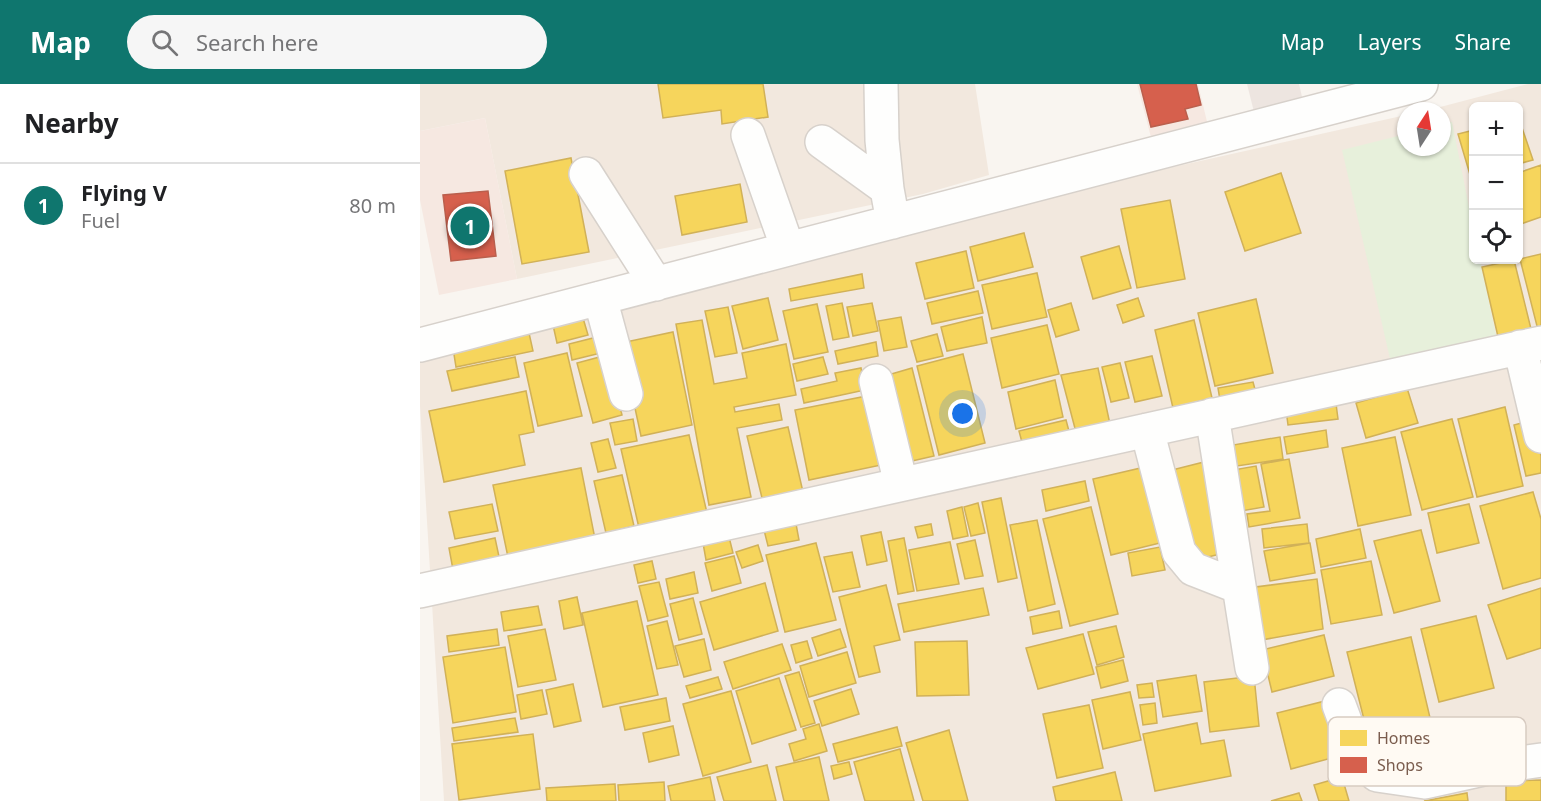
<!DOCTYPE html>
<meta charset="utf-8">
<style>
body{margin:0;font-family:"Noto Sans",sans-serif;background:#f6f6f6;color:#202124}
.controls{position:absolute;right:18px;top:18px;display:grid;overflow:hidden;border-radius:9px;box-shadow:0 2px 4px #0004}
.controls button{width:54px;height:54px;display:grid;place-items:center;padding:0;border:0;border-bottom:2px solid #e0e0e0;background:#fff;color:#202124;font:30px sans-serif}
.compass{position:absolute;left:977px;top:18px;width:54px;height:54px;border-radius:50%;background:#fff;box-shadow:0 2px 4px #0004;rotate:12deg}
.you{position:absolute;left:543px;top:330px;width:21px;height:21px;margin:-15px;border:4px solid #fff;border-radius:50%;background:#1a73e8;box-shadow:0 0 0 9px #1a73e833}
.badge{display:grid;place-items:center;width:39px;height:39px;border-radius:50%;background:#0f766e;color:#fff;font-size:20px;font-weight:700}
.pin{position:absolute;translate:-50% -50%;border:3px solid #fff;box-shadow:0 2px 6px #0006}
.list{margin:0;padding:0;list-style:none}
h2{display:flex;justify-content:space-between;align-items:center;height:78px;margin:0;padding:0 24px;font-size:26px}
h2 small{font-size:20px;font-weight:400;color:#757577}
.list li{display:grid;grid-template-columns:39px 1fr auto;gap:18px;align-items:center;box-sizing:border-box;height:84px;padding:0 24px;border-top:2px solid #e0e0e0}
.list b{display:block;font-size:22px;white-space:nowrap}
.list p{margin:0;font-size:20px;white-space:nowrap;color:#757577}
.list em{font-size:20px;font-style:normal;color:#757577}
.icon{flex:none;width:33px;height:33px;fill:none;stroke:currentColor;stroke-width:2;stroke-linecap:round;stroke-linejoin:round}
.map{position:relative;flex:none;width:1121px;height:717px;overflow:hidden}
header{display:flex;align-items:center;gap:36px;box-sizing:border-box;height:84px;padding:0 30px;background:#0f766e;color:#fff}
header strong{font-size:28px}
nav{display:flex;gap:33px;margin-inline-start:auto;font-size:21px}
.search{width:420px;height:54px;background:#f6f6f6;display:flex;align-items:center;gap:15px;box-sizing:border-box;padding:0 21px;border-radius:33px;color:#757577;font-size:22px}
main{display:flex}
aside{flex:1;background:#fff}
.map>svg:first-child{display:block}
</style>
<header>
<strong>Map</strong>
<div class="search"><svg class="icon" aria-label="search" viewBox="0 0 24 24"><circle cx="10" cy="10" r="6"/><path d="M15 15l6 6"/></svg>Search here</div>
<nav><a>Map</a><a>Layers</a><a>Share</a></nav>
</header>
<main>
<aside>
<h2>Nearby<small></small></h2>
<ul class="list">
<li><span class="badge">1</span><div><b>Flying V</b><p>Fuel</p></div><em>80 m</em></li>
</ul>
</aside>
<div class="map">
<svg width="1121" height="717" viewBox="0 0 1121 717">
<rect width="100%" height="100%" fill="#f9f5f0"/>
<path fill="#f2e8de" fill-rule="evenodd" d="M0,0H555L569,91L503,110L97,195L65,34L0,47Z
M1108,0H1121V717H24L0,322V271L623,112L986,31V63H1022V27H1005ZM1054,22H1098V176H1054Z"/>
<path fill="#f6e8e1" d="M717,0H778L789,46L732,57Z
M65,34L97,195L19,211L0,116V47Z"/>
<path fill="#ede5e0" d="M827,0H879L883,17L834,28Z"/>
<path fill="#e7f0db" d="M1032,38L1053,143L1054,176H1060L1077,255L971,279L922,66L986,50V63H1022V41Z"/>
<path fill="#f6d55c" stroke="#d1b158" stroke-width="1.5" d="M238,0H343L348,33L302,40L301,26L243,34Z
M1098,32L1113,76L1098,80Z
M1054,46V93L1051,94L1038,50Z
M151,74L169,168L102,180L85,87Z
M1121,81V133L1098,141V89Z
M861,89L881,149L825,167L805,108Z
M320,100L327,138L262,151L255,112Z
M750,116L765,195L717,204L701,125Z
M604,149L613,183L558,197L550,163Z
M699,162L711,204L673,215L661,173Z
M546,167L554,204L505,215L496,179Z
M1121,170V245L1118,246L1100,175Z
M1094,176L1112,249L1079,257L1062,183Z
M617,189L627,233L572,245L562,201Z
M442,190L444,204L371,217L369,205Z
M558,207L563,229L512,240L507,219Z
M348,214L358,256L323,265L312,222Z
M718,214L724,232L703,239L697,221Z
M836,215L853,289L795,302L778,229Z
M422,219L429,253L413,256L406,222Z
M452,219L458,247L433,252L427,223Z
M651,219L659,246L636,253L628,226Z
M397,220L408,268L374,275L363,227Z
M308,223L317,269L295,273L285,227Z
M481,233L487,263L464,267L458,237Z
M562,233L567,259L527,267L521,243Z
M163,234L168,251L137,259L133,241Z
M282,236L294,300L327,294L322,269L366,260L376,311L314,323L315,328L359,320L362,336L317,344L331,413L289,421L256,240Z
M774,236L792,314L753,324L735,246Z
M627,241L639,290L582,304L571,254Z
M253,248L272,341L221,352L201,259Z
M109,249L113,267L36,283L33,264Z
M517,250L523,272L497,278L491,257Z
M181,252L185,268L152,276L149,260Z
M456,258L458,272L418,280L415,267Z
M147,269L162,332L118,342L104,279Z
M543,270L565,359L519,371L497,282Z
M187,271L202,331L173,339L157,279Z
M732,272L742,312L715,318L705,278Z
M95,273L99,293L32,307L27,287Z
M403,273L408,290L377,297L373,280Z
M700,279L709,314L691,318L682,283Z
M441,284L445,306L384,319L381,305L417,297L415,289Z
M492,284L514,372L483,379L461,293Z
M678,284L691,345L657,352L641,291Z
M635,296L643,333L596,345L588,308Z
M833,298L836,309L800,316L798,304Z
M987,304L998,339L946,354L936,319Z
M106,307L114,348L99,351L105,381L24,398L9,327Z
M452,311L466,380L389,396L375,326Z
M915,312L918,335L868,341L865,318Z
M1085,323L1103,402L1057,413L1038,335Z
M213,335L217,357L195,361L190,339Z
M1032,335L1053,413L1002,426L981,348Z
M646,336L650,351L603,362L599,347Z
M1113,336L1121,372V389L1106,392L1094,341Z
M368,343L383,408L343,418L327,352Z
M906,346L908,363L867,370L864,353Z
M269,351L287,429L219,444L201,365Z
M860,353L863,375L817,382L813,361Z
M975,353L991,431L938,442L922,364Z
M188,355L196,384L178,388L171,359Z
M869,375L880,434L829,443L827,430L850,427L841,380Z
M788,377L812,467L772,477L748,387Z
M836,382L844,423L821,427L813,386Z
M725,383L744,458L691,471L673,395Z
M161,384L176,460L89,478L73,401Z
M202,391L214,442L186,449L174,397Z
M665,397L669,417L626,427L622,406Z
M1113,408L1121,435V494L1083,505L1060,422Z
M581,414L597,494L578,498L562,418Z
M558,419L565,449L551,452L544,423Z
M72,420L78,447L35,455L29,428Z
M1049,420L1059,459L1017,469L1008,429Z
M542,423L548,452L533,455L527,427Z
M671,423L698,530L650,542L623,435Z
M617,436L635,520L608,527L590,441Z
M376,440L379,456L348,462L344,446Z
M511,440L513,451L498,454L495,443Z
M887,440L889,459L844,464L842,445Z
M940,445L946,474L901,483L896,455Z
M1001,446L1020,517L974,529L954,457Z
M461,448L467,477L447,481L441,452Z
M309,453L313,469L286,476L283,459Z
M75,454L81,482L34,491L29,464Z
M484,454L494,507L478,510L468,457Z
M555,456L563,492L545,495L537,460Z
M530,458L539,500L497,507L489,466Z
M396,459L416,536L365,548L346,471Z
M890,459L895,489L850,497L844,467Z
M338,461L343,477L322,484L316,468Z
M740,463L745,486L712,492L708,469Z
M432,468L440,503L413,508L404,473Z
M314,472L321,499L292,507L285,479Z
M232,477L236,495L218,499L214,481Z
M951,477L962,531L911,540L901,486Z
M274,488L278,509L250,515L246,495Z
M897,495L903,545L836,557L828,504Z
M239,498L248,532L228,537L219,502Z
M345,499L358,547L294,566L280,518Z
M466,501L480,556L454,562L460,588L439,593L419,513Z
M563,504L569,531L484,548L478,520Z
M1121,504V564L1087,575L1068,521Z
M157,513L163,541L144,545L139,517Z
M273,514L282,550L259,556L250,520Z
M217,517L238,611L183,623L162,529Z
M118,522L122,541L84,547L81,528Z
M639,527L642,544L613,550L610,533Z
M1056,532L1074,604L1019,618L1001,545Z
M247,537L258,581L237,585L227,542Z
M696,542L704,573L677,581L668,548Z
M77,545L79,561L29,568L27,552Z
M125,545L136,596L98,603L88,552Z
M420,545L426,563L398,572L392,554Z
M663,550L674,590L618,605L606,564Z
M904,551L914,592L852,608L842,566Z
M991,553L1015,655L953,671L927,568Z
M284,555L291,586L264,593L255,562Z
M387,557L392,574L376,579L371,561Z
M547,557L549,611L497,612L495,558Z
M362,560L371,586L313,605L304,578Z
M85,563L96,628L33,639L23,573Z
M427,568L436,599L389,613L380,582Z
M703,576L708,597L681,604L676,583Z
M379,588L395,639L381,643L365,592Z
M776,591L782,627L743,633L737,597Z
M834,592L839,642L790,648L784,598Z
M298,593L302,605L270,614L266,602Z
M359,594L376,646L332,660L316,607Z
M732,599L734,613L719,614L717,601Z
M153,600L161,637L134,643L126,606Z
M431,605L439,630L402,642L394,617Z
M122,606L127,630L101,635L97,611Z
M311,607L331,678L283,692L263,620Z
M710,608L721,656L683,665L672,616Z
M246,614L250,637L205,646L200,623Z
M905,617L919,672L871,685L857,629Z
M735,619L737,639L723,641L720,621Z
M669,621L683,684L637,694L623,630Z
M95,634L98,648L34,657L32,644Z
M777,639L781,660L804,656L811,692L735,707L723,650Z
M399,640L407,667L374,677L369,660L386,655L383,645Z
M253,642L259,671L229,678L223,649Z
M477,643L482,662L418,678L413,660Z
M529,646L548,717H503L486,659Z
M113,650L120,705L39,716L32,660Z
M480,665L494,717H445L434,678Z
M399,673L409,717H364L356,683Z
M429,678L432,690L414,695L411,682Z
M347,681L356,717H304L297,693Z
M695,688L702,717H636L633,703Z
M290,693L295,717H251L248,702Z
M922,693L929,717H899L894,701Z
M1121,696V717H1086V697Z
M244,698L245,717H199L198,701Z
M195,700L196,717H127L126,704Z
M879,709L882,717H851Z
M1047,709L1048,717H1004Z"/>
<path fill="#d6604d" stroke="#ba5f4d" stroke-width="1.5" d="M720,0H776L781,21L765,25L768,35L731,43Z
M68,107L76,172L31,177L23,111Z"/>
<g fill="none" stroke-linecap="round" stroke-linejoin="round">
<g stroke="#d7d1cb" stroke-width="36">
<path id="minor" d="M461,0L462,56L467,105L473,138
M328,51L368,165
M402,58L467,105
M166,90L236,200
M180,214L206,310
M0,261L1001,0
M1100,263L1121,352
M456,297L481,400
M792,331L832,584
M727,346L759,468L773,485L819,503
M0,507L1121,259
M919,621L939,675L957,691L1005,698L1073,683L1121,676"/>
</g>
<use href="#minor" stroke="#fefefd" stroke-width="33"/>
</g>
<rect x="908" y="633" width="198" height="69" rx="9" fill="#fffaf3" stroke="#d7cbc1" stroke-width="1.5"/>
<rect x="920" y="646" width="27" height="16" fill="#f6d55c"/>
<rect x="920" y="673" width="27" height="16" fill="#d6604d"/>
<g font-size="16" fill="#7a5c4d">
<text x="957" y="660">Homes</text>
<text x="957" y="687">Shops</text>
</g>
</svg>
<div class="controls">
<button>+</button>
<button>−</button>
<button><svg class="icon" aria-label="locate" viewBox="0 0 24 24"><circle cx="12" cy="12" r="6"/><path d="M12 2v4M12 18v4M2 12h4M18 12h4"/></svg></button>
</div>
<svg class="compass" viewBox="-18 -18 36 36"><path d="M0-13l5 13h-10z" fill="#e53935"/><path d="M0 13l5-13h-10z" fill="#757577"/></svg>
<div class="you"></div>
<div class="pin badge" style="left:50px;top:142px">1</div>
</div>
</main>
